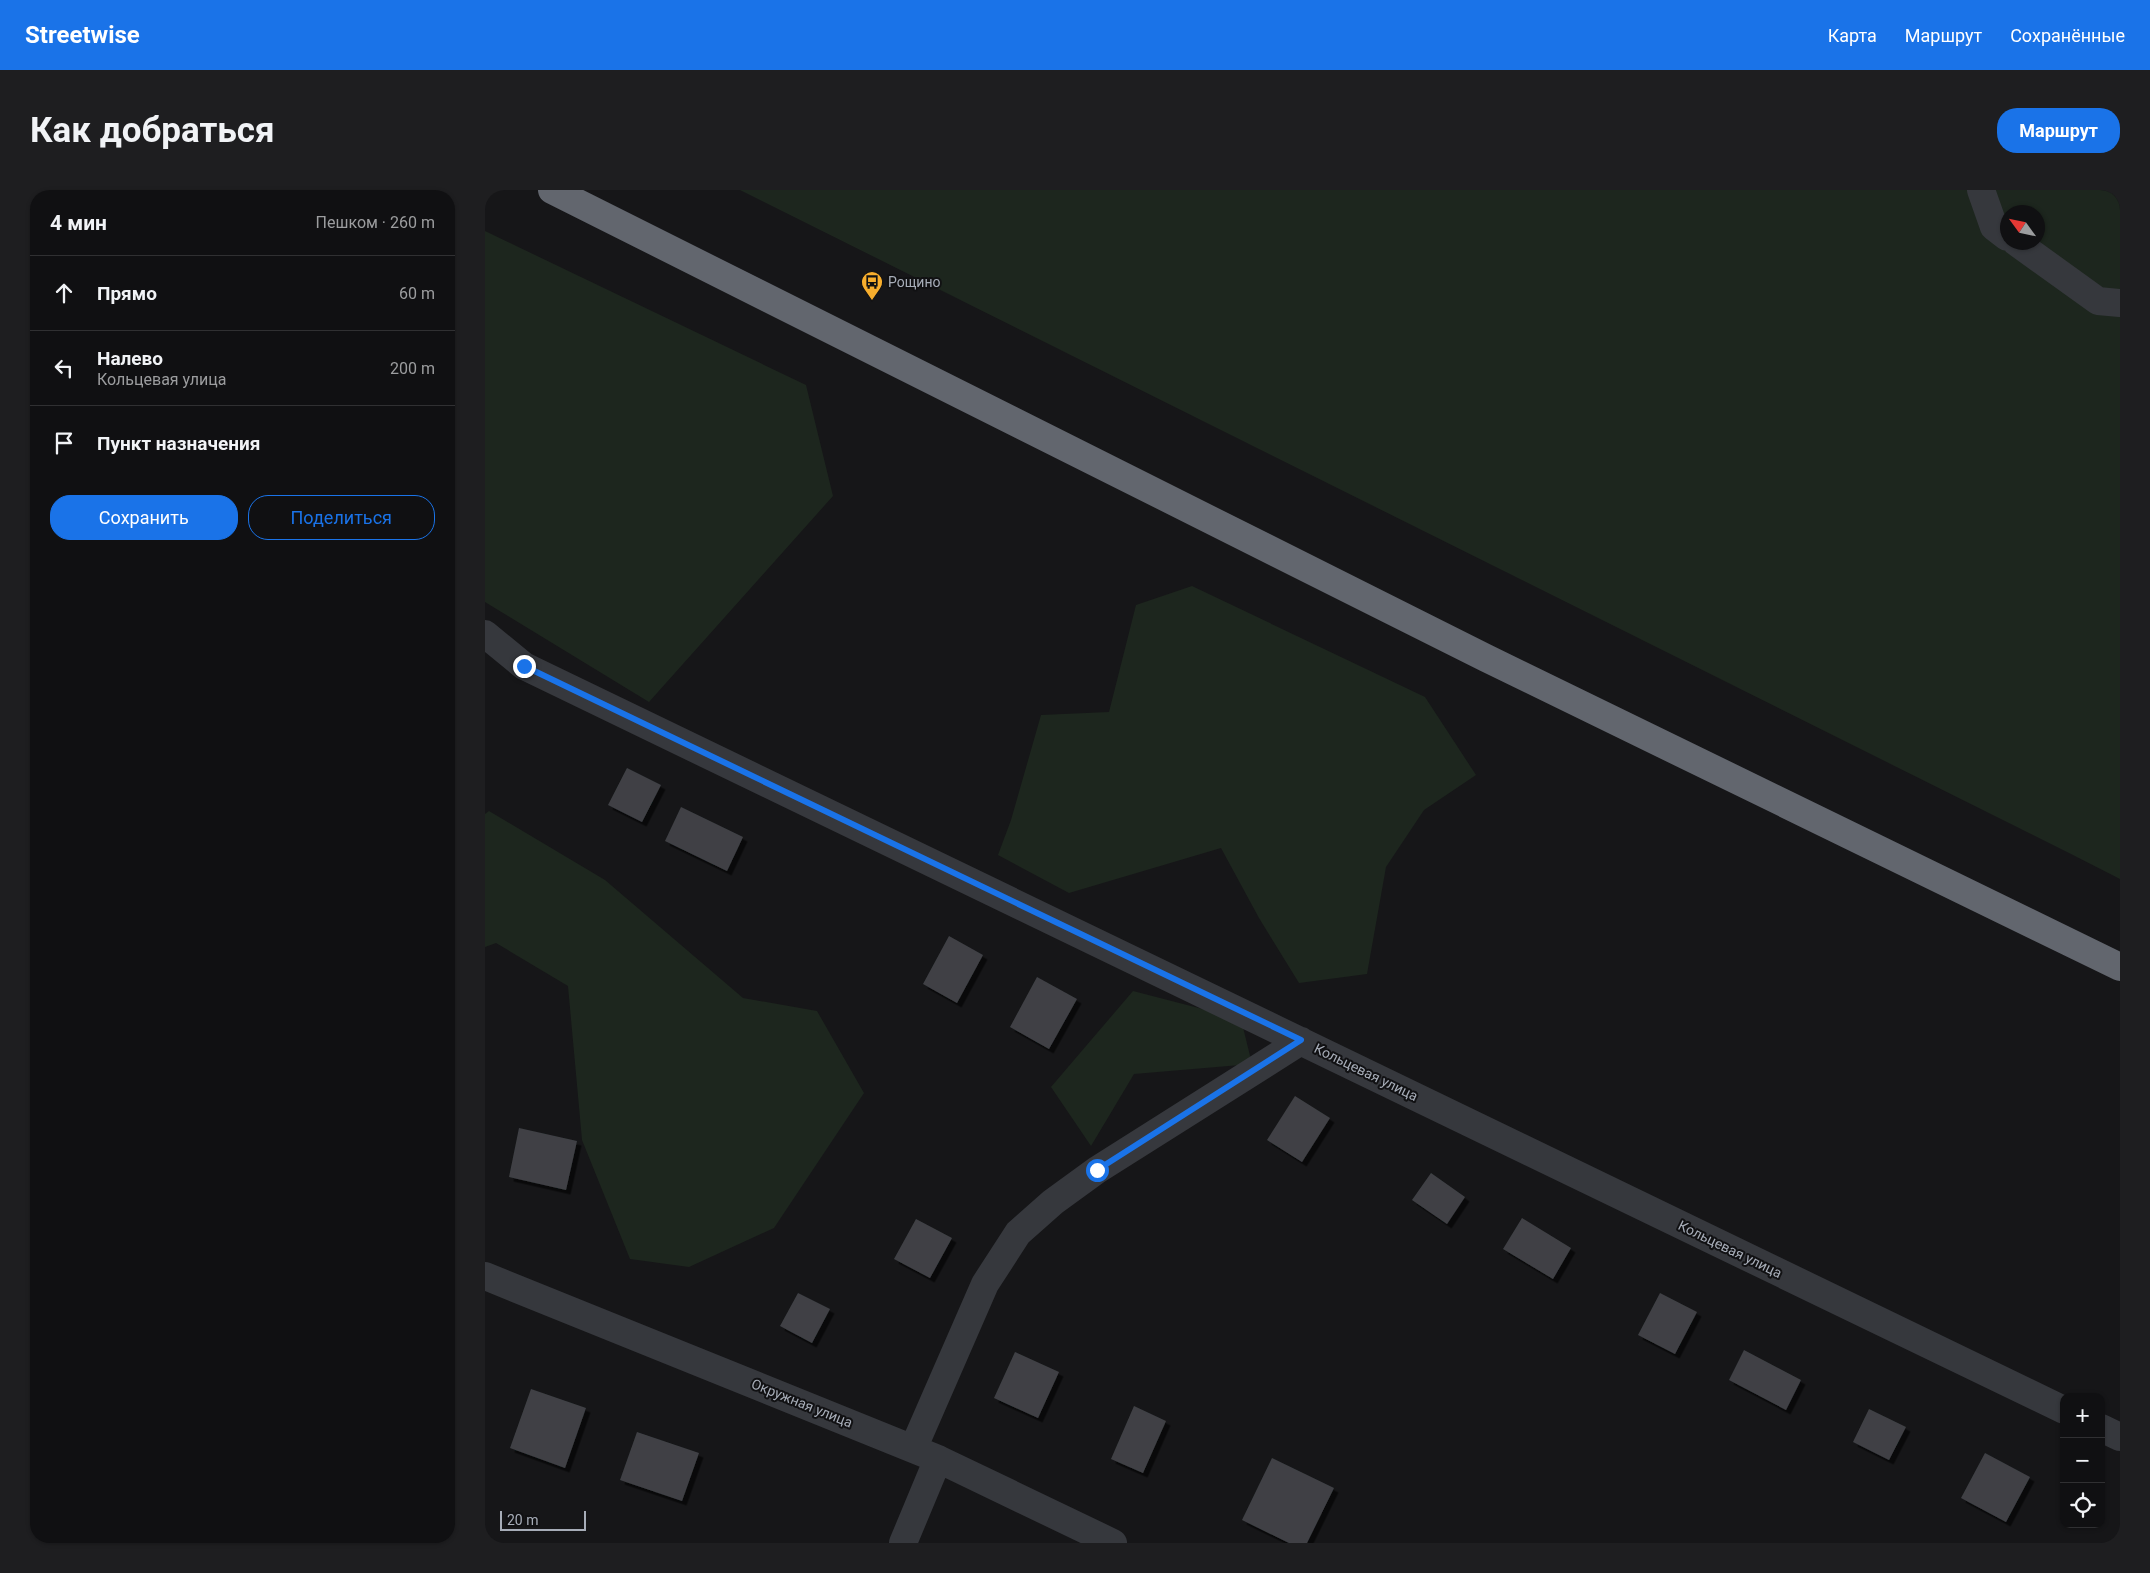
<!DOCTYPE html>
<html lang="ru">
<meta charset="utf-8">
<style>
body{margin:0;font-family:Roboto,sans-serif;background:#1e1e20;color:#f1f3f6}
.controls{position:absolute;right:15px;bottom:15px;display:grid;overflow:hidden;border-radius:10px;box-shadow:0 1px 4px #0004}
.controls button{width:45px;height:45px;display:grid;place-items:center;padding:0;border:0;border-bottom:1px solid #303032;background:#101012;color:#f1f3f6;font:25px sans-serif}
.compass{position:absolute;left:1515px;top:15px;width:45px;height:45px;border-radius:50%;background:#101012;box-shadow:0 1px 4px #0004;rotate:303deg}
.scale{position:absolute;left:15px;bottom:12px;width:86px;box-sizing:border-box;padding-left:5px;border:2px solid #a7adb8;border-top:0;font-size:14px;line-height:18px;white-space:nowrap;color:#a7adb8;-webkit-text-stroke:4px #111113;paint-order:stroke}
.stop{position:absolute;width:15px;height:15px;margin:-11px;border:4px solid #1a73e8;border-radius:50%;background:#fff}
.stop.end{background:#1a73e8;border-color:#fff;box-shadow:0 1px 5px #0008}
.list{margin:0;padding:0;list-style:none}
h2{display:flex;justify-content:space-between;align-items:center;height:65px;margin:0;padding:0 20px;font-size:21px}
h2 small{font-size:16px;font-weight:400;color:#9c9d9f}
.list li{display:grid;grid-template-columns:32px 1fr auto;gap:15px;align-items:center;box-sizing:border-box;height:75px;padding:0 20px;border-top:1px solid #303032}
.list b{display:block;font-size:19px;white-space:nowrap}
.list p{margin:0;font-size:16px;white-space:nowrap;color:#9c9d9f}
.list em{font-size:16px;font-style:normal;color:#9c9d9f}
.actions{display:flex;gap:10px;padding:15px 20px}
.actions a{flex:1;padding:11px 0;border:1px solid #1a73e8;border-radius:20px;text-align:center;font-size:18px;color:#1a73e8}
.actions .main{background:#1a73e8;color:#fff}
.icon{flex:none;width:28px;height:28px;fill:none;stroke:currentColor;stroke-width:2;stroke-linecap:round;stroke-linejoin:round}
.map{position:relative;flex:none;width:1635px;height:1353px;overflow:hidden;border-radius:20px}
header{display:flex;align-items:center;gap:30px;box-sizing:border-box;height:70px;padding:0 25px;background:#1a73e8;color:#fff}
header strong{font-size:24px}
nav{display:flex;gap:28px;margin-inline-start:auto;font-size:18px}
.intro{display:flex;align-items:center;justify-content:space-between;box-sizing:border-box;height:120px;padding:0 30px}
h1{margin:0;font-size:35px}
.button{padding:12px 22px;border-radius:20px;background:#1a73e8;color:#fff;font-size:18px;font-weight:700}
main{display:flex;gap:30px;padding:0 30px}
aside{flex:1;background:#101012;border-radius:20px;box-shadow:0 1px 4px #0004}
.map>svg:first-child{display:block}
</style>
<header>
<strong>Streetwise</strong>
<nav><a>Карта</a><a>Маршрут</a><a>Сохранённые</a></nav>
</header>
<div class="intro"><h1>Как добраться</h1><a class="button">Маршрут</a></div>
<main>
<aside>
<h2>4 мин<small>Пешком · 260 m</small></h2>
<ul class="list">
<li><svg class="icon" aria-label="ahead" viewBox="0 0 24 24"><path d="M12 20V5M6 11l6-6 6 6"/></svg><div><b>Прямо</b></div><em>60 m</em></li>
<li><svg class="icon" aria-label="left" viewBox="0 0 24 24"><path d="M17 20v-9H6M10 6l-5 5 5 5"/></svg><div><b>Налево</b><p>Кольцевая улица</p></div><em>200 m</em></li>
<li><svg class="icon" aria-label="arrive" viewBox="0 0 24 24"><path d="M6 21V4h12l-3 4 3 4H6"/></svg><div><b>Пункт назначения</b></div></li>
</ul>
<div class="actions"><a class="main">Сохранить</a><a>Поделиться</a></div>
</aside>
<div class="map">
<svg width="1635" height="1353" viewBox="0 0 1635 1353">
<defs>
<filter id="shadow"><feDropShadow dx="4.5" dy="4.5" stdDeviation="0" flood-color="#0009"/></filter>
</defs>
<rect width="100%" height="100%" fill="#161618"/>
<path fill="#1d261e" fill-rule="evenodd" d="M255,0H1635V689L1586,664ZM1522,22H1552V52H1522Z
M0,41L321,195L348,306L164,512L0,412Z
M707,396L940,507L991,585L939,620L901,677L882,784L814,793L774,728L736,658L584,703L513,665L526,630L556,525L624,522L651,415Z
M4,621L120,690L258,808L332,821L379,903L289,1038L204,1077L145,1069L97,950L83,796L11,753L0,757V624Z
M648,801L756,829L767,874L649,884L606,956L566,897Z"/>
<path fill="#3f4145" filter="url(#shadow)" d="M142,578L176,595L157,632L123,615Z
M196,617L258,647L242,681L180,651Z
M464,746L498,765L472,813L438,794Z
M552,787L592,809L564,859L525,837Z
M810,906L845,928L817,972L782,950Z
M34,938L92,951L81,1000L24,987Z
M946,983L980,1007L962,1034L927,1010Z
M1037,1028L1086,1058L1068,1089L1018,1059Z
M431,1029L467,1048L445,1088L409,1069Z
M313,1103L345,1119L327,1153L295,1136Z
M1175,1103L1212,1122L1190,1164L1153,1145Z
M1259,1160L1316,1190L1301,1220L1244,1190Z
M530,1162L574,1182L553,1228L509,1208Z
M46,1199L101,1218L80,1278L25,1258Z
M649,1216L681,1231L658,1283L626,1269Z
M1384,1219L1421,1237L1404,1270L1368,1252Z
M152,1242L214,1263L197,1311L135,1290Z
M1500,1263L1545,1287L1521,1332L1476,1308Z
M787,1268L849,1298L822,1353H804L757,1330Z"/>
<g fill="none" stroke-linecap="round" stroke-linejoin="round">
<path stroke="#36383d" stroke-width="28" d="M1496,0L1509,37L1522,47
M1531,52L1613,111L1635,113
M0,444L39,476L1579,1220
M0,1086L453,1269L628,1353
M1616,1238L1635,1247
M428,1259L500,1094L533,1043L568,1012L612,980L816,851
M418,1353L453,1269"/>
<path stroke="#62666e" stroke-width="28" d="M67,0L1001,468L1635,777"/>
</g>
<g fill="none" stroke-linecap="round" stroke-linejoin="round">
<path stroke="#1a73e8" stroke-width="6" d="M39,476L816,850L612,980"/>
</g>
<defs>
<g id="bus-pin" transform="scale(1.125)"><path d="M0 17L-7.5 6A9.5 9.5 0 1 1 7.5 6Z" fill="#f8ae2d" stroke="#111113"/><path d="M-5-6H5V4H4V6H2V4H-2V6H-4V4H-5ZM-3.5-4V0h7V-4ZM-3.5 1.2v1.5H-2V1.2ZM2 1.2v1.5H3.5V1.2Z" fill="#111"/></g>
</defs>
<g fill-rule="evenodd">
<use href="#bus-pin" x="387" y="92"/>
</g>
<g text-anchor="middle" stroke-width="4" stroke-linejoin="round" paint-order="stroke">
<g font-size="14" fill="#a7adb8" stroke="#111113" text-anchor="start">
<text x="403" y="97">Рощино</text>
</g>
<g font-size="14" fill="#a7adb8" stroke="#111113">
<text transform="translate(881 882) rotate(26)" y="5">Кольцевая улица</text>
<text transform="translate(1245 1059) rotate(26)" y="5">Кольцевая улица</text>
<text transform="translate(317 1213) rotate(22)" y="5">Окружная улица</text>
</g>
</g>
</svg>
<div class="controls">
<button>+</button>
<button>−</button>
<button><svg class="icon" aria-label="locate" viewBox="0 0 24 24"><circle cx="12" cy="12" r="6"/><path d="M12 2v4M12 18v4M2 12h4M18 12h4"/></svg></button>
</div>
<svg class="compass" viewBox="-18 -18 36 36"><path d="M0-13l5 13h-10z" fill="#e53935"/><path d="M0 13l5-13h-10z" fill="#9c9d9f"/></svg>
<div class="scale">20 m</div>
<div class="stop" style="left:612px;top:980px"></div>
<div class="stop end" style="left:39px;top:476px"></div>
</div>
</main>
